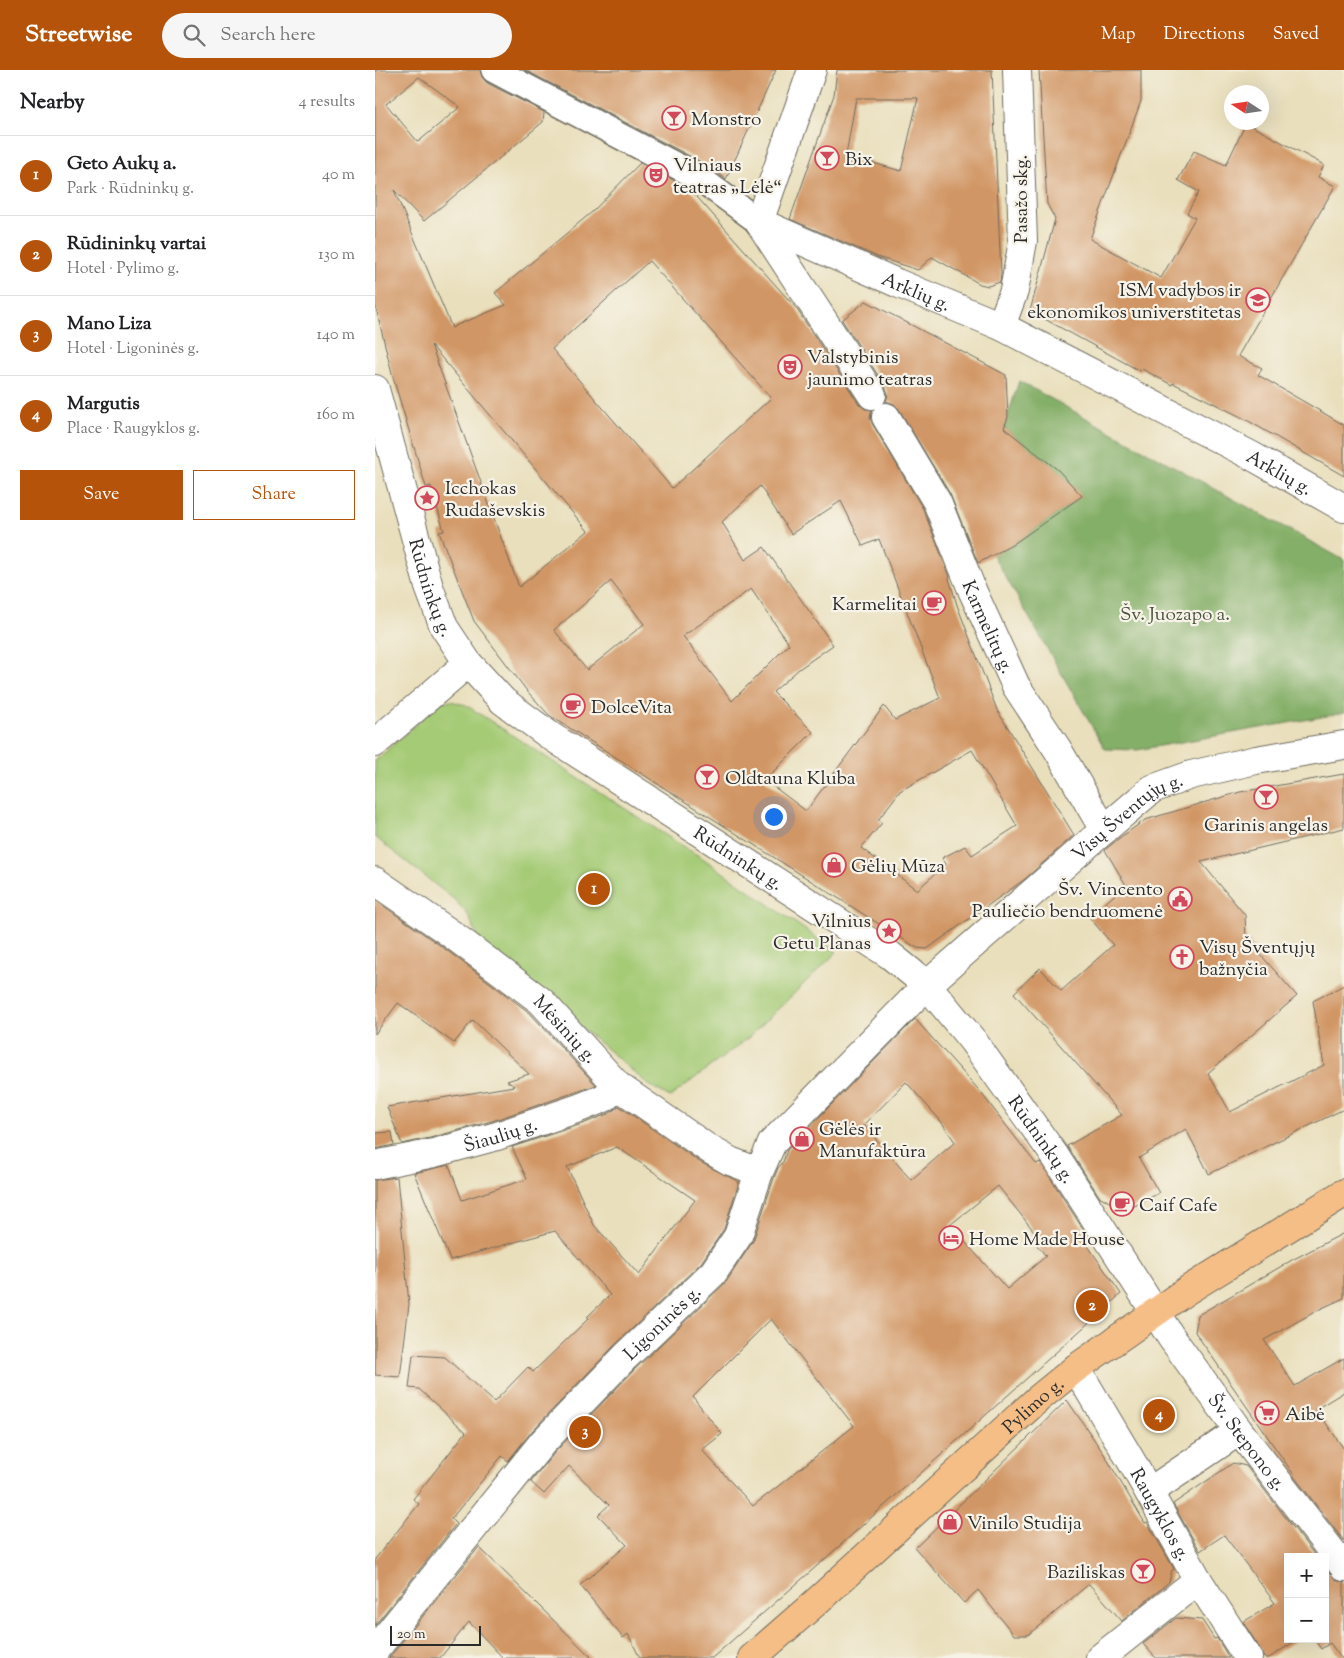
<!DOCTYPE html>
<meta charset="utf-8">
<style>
body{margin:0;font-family:"Sorts Mill Goudy",serif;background:#f6f6f6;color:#202124}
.controls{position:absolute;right:15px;bottom:15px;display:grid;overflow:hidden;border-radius:0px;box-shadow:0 5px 20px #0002}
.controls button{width:45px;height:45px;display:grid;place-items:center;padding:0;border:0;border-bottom:1px solid #e0e0e0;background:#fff;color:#202124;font:25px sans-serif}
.compass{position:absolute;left:849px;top:15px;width:45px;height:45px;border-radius:50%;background:#fff;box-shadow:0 5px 20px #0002;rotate:282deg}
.scale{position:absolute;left:15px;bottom:12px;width:91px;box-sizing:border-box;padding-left:5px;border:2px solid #2b2b2b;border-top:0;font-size:14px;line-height:18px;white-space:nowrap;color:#2b2b2b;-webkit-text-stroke:4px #f7f3e8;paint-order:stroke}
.you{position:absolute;left:398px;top:746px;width:18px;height:18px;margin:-12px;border:4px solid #fff;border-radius:50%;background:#1a73e8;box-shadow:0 0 0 8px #1a73e833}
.badge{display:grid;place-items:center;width:32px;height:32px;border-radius:50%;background:#b45309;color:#fff;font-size:16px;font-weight:700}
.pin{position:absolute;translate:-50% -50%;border:2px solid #fff;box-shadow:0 1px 5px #0006}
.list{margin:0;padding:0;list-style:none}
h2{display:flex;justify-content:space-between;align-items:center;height:65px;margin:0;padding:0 20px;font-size:21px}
h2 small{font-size:16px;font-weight:400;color:#757577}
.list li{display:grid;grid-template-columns:32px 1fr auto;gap:15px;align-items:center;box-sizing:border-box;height:80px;padding:0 20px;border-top:1px solid #e0e0e0}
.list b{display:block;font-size:19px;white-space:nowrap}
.list p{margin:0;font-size:16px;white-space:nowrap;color:#757577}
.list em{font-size:16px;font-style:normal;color:#757577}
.actions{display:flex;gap:10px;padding:15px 20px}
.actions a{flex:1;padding:11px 0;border:1px solid #b45309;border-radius:0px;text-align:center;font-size:18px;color:#b45309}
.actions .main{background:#b45309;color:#fff}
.icon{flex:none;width:28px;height:28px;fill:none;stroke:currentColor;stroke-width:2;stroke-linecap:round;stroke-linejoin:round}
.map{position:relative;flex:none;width:969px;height:1588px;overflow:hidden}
header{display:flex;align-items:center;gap:30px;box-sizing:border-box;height:70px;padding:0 25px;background:#b45309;color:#fff}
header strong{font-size:24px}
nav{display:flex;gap:28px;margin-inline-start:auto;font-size:18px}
.search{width:350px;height:45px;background:#f6f6f6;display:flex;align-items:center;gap:12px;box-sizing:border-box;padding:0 18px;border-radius:28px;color:#757577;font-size:19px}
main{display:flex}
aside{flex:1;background:#fff}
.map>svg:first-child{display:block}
</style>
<header>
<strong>Streetwise</strong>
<div class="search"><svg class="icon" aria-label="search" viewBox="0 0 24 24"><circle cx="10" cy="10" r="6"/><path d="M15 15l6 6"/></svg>Search here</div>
<nav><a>Map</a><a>Directions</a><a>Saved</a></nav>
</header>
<main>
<aside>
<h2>Nearby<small>4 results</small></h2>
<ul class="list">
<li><span class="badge">1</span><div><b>Geto Aukų a.</b><p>Park · Rūdninkų g.</p></div><em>40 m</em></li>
<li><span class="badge">2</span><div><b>Rūdininkų vartai</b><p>Hotel · Pylimo g.</p></div><em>130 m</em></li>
<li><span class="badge">3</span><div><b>Mano Liza</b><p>Hotel · Ligoninės g.</p></div><em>140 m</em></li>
<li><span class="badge">4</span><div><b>Margutis</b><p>Place · Raugyklos g.</p></div><em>160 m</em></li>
</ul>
<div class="actions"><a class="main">Save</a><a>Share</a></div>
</aside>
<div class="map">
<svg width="969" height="1588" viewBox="0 0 969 1588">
<rect width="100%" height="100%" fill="#f7f3e8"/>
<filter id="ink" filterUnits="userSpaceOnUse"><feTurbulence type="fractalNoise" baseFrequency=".02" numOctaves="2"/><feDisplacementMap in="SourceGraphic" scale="10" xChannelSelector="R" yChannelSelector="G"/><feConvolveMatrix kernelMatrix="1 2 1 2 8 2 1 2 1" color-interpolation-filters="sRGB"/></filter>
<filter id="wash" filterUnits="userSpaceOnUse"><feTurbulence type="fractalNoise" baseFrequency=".0096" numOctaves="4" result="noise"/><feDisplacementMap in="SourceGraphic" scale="20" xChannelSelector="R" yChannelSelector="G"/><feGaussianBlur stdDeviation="1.12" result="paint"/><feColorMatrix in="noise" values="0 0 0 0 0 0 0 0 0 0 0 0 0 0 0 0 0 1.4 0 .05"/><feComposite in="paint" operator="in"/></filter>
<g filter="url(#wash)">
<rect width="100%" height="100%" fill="#e9dfbc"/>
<path fill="#a5cb76" stroke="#687b50" d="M76,631L91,635L312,779L326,787L462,882L373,968L295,1027L274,1015L105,871L93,845L81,831L0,767V691L66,632Z"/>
<path fill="#84af67" stroke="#586d49" d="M644,311L969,490V643L762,680L730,679L618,485L637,475L707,426L683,400L629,358Z"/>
<g id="blocks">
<path fill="#d19665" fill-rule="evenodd" d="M0,0H105L107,7L112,13L169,42L168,52L49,151L19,120L77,258L82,255L131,235L120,223L217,142L265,93L314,118L421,238L484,334L490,339L497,340L495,348L498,355L548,439L575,507L574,508L582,535L622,640L699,765L650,809L552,879L542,878L174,645L152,621L99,551L64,462L69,461L56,416L51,417L17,304L0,234ZM44,7L85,37L43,72L11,34ZM274,191L396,328L297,418L177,279ZM56,275L213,461L144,517ZM385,416L416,464L466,431L488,476L504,469L565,628L520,650L509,636L431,741L390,710L438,662L398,622L424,599L458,575L389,477L370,490L347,452ZM236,511L269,554L212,600L179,560ZM376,519L414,574L357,631L308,566ZM597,680L642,756L597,785L590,776L567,788L571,794L542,820L486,778L507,753L503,750L525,721Z
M150,0H401L351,109L330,94Z
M462,0H617L626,204L625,212L613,216L605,214L557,187L543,200L505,188L415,149L459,25ZM481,28H543L526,101L471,85Z
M664,0H766V31L715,169L786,208L820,148L812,143L824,122L803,110L819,81L851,95L871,53L949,95L943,107L960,116L863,286L887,298L883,305L969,355V406L870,349L798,313L797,315L767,299L765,301L655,241L680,149L672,134Z
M491,231L631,305L633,347L629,358L683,400L707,426L637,475L603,493L575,424L524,339L519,334L511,331L513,324L510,316L467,250Z
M969,704V758L826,792L870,845L871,868L922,926L833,1003L855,1042L949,995L938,931L969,915V1039L834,1104L811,1059L764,1088L784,1123L750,1141L724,1126L692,1076L747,1045L639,923L665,898L686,921L738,875L714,847L751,815L730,780L743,769L770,750L865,722Z
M0,830L66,876L155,943L221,1015L117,1051L55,1068L27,1074L12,1037L139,1016L132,1011L154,1004L98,950L79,973L23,933L0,964Z
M540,949L603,1019L661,1094L665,1092L708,1159L711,1173L746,1224L451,1488L337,1588H265L253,1564L248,1568L205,1515L252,1475L223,1445L234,1435L194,1396L169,1424L156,1412L180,1382L261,1298L351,1212L378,1171L399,1108L403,1098L408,1092L412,1080ZM531,1012L565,1050L580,1072L536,1110L489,1055ZM623,1116L666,1170L661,1174L671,1186L632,1219L575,1155ZM396,1249L479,1356L378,1436L327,1380L347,1364L318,1327Z
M244,1036L325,1092L364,1112L349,1159L326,1193L239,1276L157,1361L133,1391L127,1386L76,1449L81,1454L0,1555V1489L44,1434L38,1429L91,1362L44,1319L34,1318L38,1285L70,1287L119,1332L153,1297L158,1302L213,1249L212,1247L235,1225L180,1161L75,1190L39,1103L74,1095L87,1130L152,1109L137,1077L210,1053L235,1043ZM242,1077L320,1130L264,1205L219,1155L192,1097Z
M17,1062L19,1075L0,1079V1063Z
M22,1107L34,1234L25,1307L0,1305V1110Z
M969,1163V1228L945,1239L889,1270L920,1316L969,1288V1322L941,1339L969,1379V1471L918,1405H919L820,1262L823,1245L917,1190Z
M692,1330L729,1384L770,1453L772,1452L799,1499L797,1500L794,1512L747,1551L714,1514L653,1565H639L603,1520L589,1533L540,1478Z
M858,1393L871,1396L941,1487H913V1569H923L894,1588H889L886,1580L868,1552L900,1533L849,1465L825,1481L798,1434Z
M104,1477L217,1588H128L94,1552L65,1588H14Z
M950,1498L963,1511L969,1512V1588H966L955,1573L946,1579L939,1569H950Z
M801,1548L827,1550L839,1569L842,1568L854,1588H781L768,1574Z"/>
</g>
</g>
<g filter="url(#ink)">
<use href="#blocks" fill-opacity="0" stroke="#6e6a5e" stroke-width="1"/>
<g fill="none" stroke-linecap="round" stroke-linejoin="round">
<g stroke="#6e6a5e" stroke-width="28">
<path id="pedestrian" d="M119,0L323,107L384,152"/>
</g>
<g stroke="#6e6a5e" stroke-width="30">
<g id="minor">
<path id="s1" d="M384,152L522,213L626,256L877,386L969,438"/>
<path d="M384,152L497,325"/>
<path d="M384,152L437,0"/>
<path d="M626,256L639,221L648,171L642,0"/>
<path id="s2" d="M0,319L54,517L69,557L93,593L128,631L174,665L515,885L552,915L598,971L680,1086L796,1267L864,1361L969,1497"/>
<path id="s3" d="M511,347L562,432L598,522L641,616L683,680L729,760"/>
<path d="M0,673L93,593"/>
<path id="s4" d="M0,811L75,863L166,931L243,1016L334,1079L355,1091L384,1102"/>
<path id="s5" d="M0,1095L59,1083L122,1066L204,1038L229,1028L243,1016"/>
<path id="s6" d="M701,1298L758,1394L823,1510L873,1588"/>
<path d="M774,1422L864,1361"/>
<path id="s7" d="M0,1580L168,1372L250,1287L338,1203L363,1166L384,1102L397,1073L552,915L729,760L777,719L816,705L881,690L969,675"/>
<path d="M725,1588L823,1510"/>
</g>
</g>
<g stroke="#6e6a5e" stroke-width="30">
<g id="primary">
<path id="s8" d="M377,1588L440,1533L663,1329L701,1298L811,1221L969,1123"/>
</g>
</g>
<use href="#pedestrian" stroke="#fff" stroke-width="25"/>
<use href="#minor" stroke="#fff" stroke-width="28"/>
<use href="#primary" stroke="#f6be87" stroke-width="28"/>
</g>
</g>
<defs>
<g id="bar-ring" transform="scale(1.25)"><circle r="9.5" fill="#f7f3e8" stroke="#d1495b" stroke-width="1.5"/><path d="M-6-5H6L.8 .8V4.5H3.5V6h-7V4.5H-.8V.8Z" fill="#d1495b"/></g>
<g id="theatre-ring" transform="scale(1.25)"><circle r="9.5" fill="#f7f3e8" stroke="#d1495b" stroke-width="1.5"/><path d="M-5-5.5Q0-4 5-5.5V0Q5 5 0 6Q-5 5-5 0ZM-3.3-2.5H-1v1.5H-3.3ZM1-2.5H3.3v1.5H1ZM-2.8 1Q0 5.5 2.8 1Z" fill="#d1495b"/></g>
<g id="university-ring" transform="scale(1.25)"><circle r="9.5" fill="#f7f3e8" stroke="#d1495b" stroke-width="1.5"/><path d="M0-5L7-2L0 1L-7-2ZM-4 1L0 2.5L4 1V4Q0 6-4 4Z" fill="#d1495b"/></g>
<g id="sight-ring" transform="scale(1.25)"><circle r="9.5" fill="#f7f3e8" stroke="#d1495b" stroke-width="1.5"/><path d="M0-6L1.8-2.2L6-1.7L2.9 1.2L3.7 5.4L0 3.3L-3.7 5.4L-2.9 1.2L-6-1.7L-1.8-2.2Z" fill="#d1495b"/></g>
<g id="cafe-ring" transform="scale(1.25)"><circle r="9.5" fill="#f7f3e8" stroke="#d1495b" stroke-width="1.5"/><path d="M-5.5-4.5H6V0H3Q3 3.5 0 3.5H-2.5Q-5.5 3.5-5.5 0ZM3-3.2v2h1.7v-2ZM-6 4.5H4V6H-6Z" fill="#d1495b"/></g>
<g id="shop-ring" transform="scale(1.25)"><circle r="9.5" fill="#f7f3e8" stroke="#d1495b" stroke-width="1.5"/><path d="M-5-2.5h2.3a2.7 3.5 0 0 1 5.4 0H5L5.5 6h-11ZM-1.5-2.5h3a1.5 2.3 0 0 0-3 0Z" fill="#d1495b"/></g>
<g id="civic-ring" transform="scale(1.25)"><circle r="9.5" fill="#f7f3e8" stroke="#d1495b" stroke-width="1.5"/><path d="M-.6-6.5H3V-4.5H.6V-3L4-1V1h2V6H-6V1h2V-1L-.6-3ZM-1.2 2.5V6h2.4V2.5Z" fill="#d1495b"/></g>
<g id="church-ring" transform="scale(1.25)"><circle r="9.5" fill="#f7f3e8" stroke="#d1495b" stroke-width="1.5"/><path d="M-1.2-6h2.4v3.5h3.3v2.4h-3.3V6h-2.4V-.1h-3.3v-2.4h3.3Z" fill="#d1495b"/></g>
<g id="hotel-ring" transform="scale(1.25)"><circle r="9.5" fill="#f7f3e8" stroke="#d1495b" stroke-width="1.5"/><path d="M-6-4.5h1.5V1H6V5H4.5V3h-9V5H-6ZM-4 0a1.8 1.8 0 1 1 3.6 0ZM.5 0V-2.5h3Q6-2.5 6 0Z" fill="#d1495b"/></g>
<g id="supermarket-ring" transform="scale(1.25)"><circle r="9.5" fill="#f7f3e8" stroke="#d1495b" stroke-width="1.5"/><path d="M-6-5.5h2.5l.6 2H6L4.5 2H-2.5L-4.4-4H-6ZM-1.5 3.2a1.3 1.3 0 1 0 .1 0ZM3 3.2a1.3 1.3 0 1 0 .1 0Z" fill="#d1495b"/></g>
</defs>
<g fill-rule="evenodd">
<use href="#bar-ring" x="299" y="48"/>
<use href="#bar-ring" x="452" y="88"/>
<use href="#theatre-ring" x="281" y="105"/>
<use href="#university-ring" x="883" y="230"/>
<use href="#theatre-ring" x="415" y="297"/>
<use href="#sight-ring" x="52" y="428"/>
<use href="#cafe-ring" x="559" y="533"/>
<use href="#cafe-ring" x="198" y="636"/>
<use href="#bar-ring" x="332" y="707"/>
<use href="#bar-ring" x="891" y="727"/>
<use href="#shop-ring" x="459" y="795"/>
<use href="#civic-ring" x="805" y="829"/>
<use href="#sight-ring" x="514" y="861"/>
<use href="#church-ring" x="807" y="887"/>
<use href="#shop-ring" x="427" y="1069"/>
<use href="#cafe-ring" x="747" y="1134"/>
<use href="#hotel-ring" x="576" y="1168"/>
<use href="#supermarket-ring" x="892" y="1343"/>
<use href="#shop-ring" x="575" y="1452"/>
<use href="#bar-ring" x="768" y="1501"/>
</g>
<g text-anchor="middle" stroke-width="4.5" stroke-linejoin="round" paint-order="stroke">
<g font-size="19" fill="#2b2b2b" stroke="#f7f3e8" text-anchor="start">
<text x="316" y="55">Monstro</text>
<text x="470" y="95">Bix</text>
<text x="298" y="101">Vilniaus<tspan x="298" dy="22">teatras „Lėlė“</tspan></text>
<text x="866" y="226" text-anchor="end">ISM vadybos ir<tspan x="866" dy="22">ekonomikos universtitetas</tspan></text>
<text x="432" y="293">Valstybinis<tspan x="432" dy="22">jaunimo teatras</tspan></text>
<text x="70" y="424">Icchokas<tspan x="70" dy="22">Rudaševskis</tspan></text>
<text x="542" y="540" text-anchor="end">Karmelitai</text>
<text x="216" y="643">DolceVita</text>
<text x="350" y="714">Oldtauna Kluba</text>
<text x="891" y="761" text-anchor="middle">Garinis angelas</text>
<text x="476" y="802">Gėlių Mūza</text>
<text x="788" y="825" text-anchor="end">Šv. Vincento<tspan x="788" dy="22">Pauliečio bendruomenė</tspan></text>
<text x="496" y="857" text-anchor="end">Vilnius<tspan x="496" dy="22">Getu Planas</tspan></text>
<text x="824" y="883">Visų Šventųjų<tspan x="824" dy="22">bažnyčia</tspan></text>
<text x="444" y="1065">Gėlės ir<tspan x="444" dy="22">Manufaktūra</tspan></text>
<text x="764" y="1141">Caif Cafe</text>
<text x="594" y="1175">Home Made House</text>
<text x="910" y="1350">Aibė</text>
<text x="592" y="1459">Vinilo Studija</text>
<text x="750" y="1508" text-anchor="end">Baziliskas</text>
</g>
<g font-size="19" fill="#2b2b2b" stroke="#f7f3e8">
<text transform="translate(645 129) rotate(-90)" y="7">Pasažo skg.</text>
<text dy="7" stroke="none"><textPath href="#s1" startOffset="172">Arklių g.</textPath></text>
<text dy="7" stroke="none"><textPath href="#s1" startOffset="578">Arklių g.</textPath></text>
<text dy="7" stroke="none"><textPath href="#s2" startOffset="206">Rūdninkų g.</textPath></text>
<text dy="7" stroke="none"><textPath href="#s3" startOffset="234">Karmelitų g.</textPath></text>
<text dy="7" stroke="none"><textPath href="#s7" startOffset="1135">Visų Šventųjų g.</textPath></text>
<text dy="7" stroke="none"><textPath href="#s2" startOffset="626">Rūdninkų g.</textPath></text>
<text dy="7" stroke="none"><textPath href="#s4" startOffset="242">Mėsinių g.</textPath></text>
<text dy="7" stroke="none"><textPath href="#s5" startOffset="129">Šiaulių g.</textPath></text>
<text dy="7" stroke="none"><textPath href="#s2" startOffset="1046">Rūdninkų g.</textPath></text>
<text dy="7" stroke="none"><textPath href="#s7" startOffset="436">Ligoninės g.</textPath></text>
<text dy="7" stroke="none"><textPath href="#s8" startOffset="378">Pylimo g.</textPath></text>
<text dy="7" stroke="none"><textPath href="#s2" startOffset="1412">Šv. Stepono g.</textPath></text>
<text dy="7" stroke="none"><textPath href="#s6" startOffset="169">Raugyklos g.</textPath></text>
</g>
<g font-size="19" fill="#4a533e" stroke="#f7f3e8">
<text x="800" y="550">Šv. Juozapo a.</text>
</g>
</g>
</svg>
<div class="controls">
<button>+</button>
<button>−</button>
</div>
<svg class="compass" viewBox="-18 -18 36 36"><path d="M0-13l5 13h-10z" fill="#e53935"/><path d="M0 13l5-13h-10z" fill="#757577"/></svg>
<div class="scale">20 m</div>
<div class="you"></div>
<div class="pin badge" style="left:219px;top:819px">1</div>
<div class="pin badge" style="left:717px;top:1236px">2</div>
<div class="pin badge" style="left:210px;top:1362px">3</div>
<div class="pin badge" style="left:784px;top:1345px">4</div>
</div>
</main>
